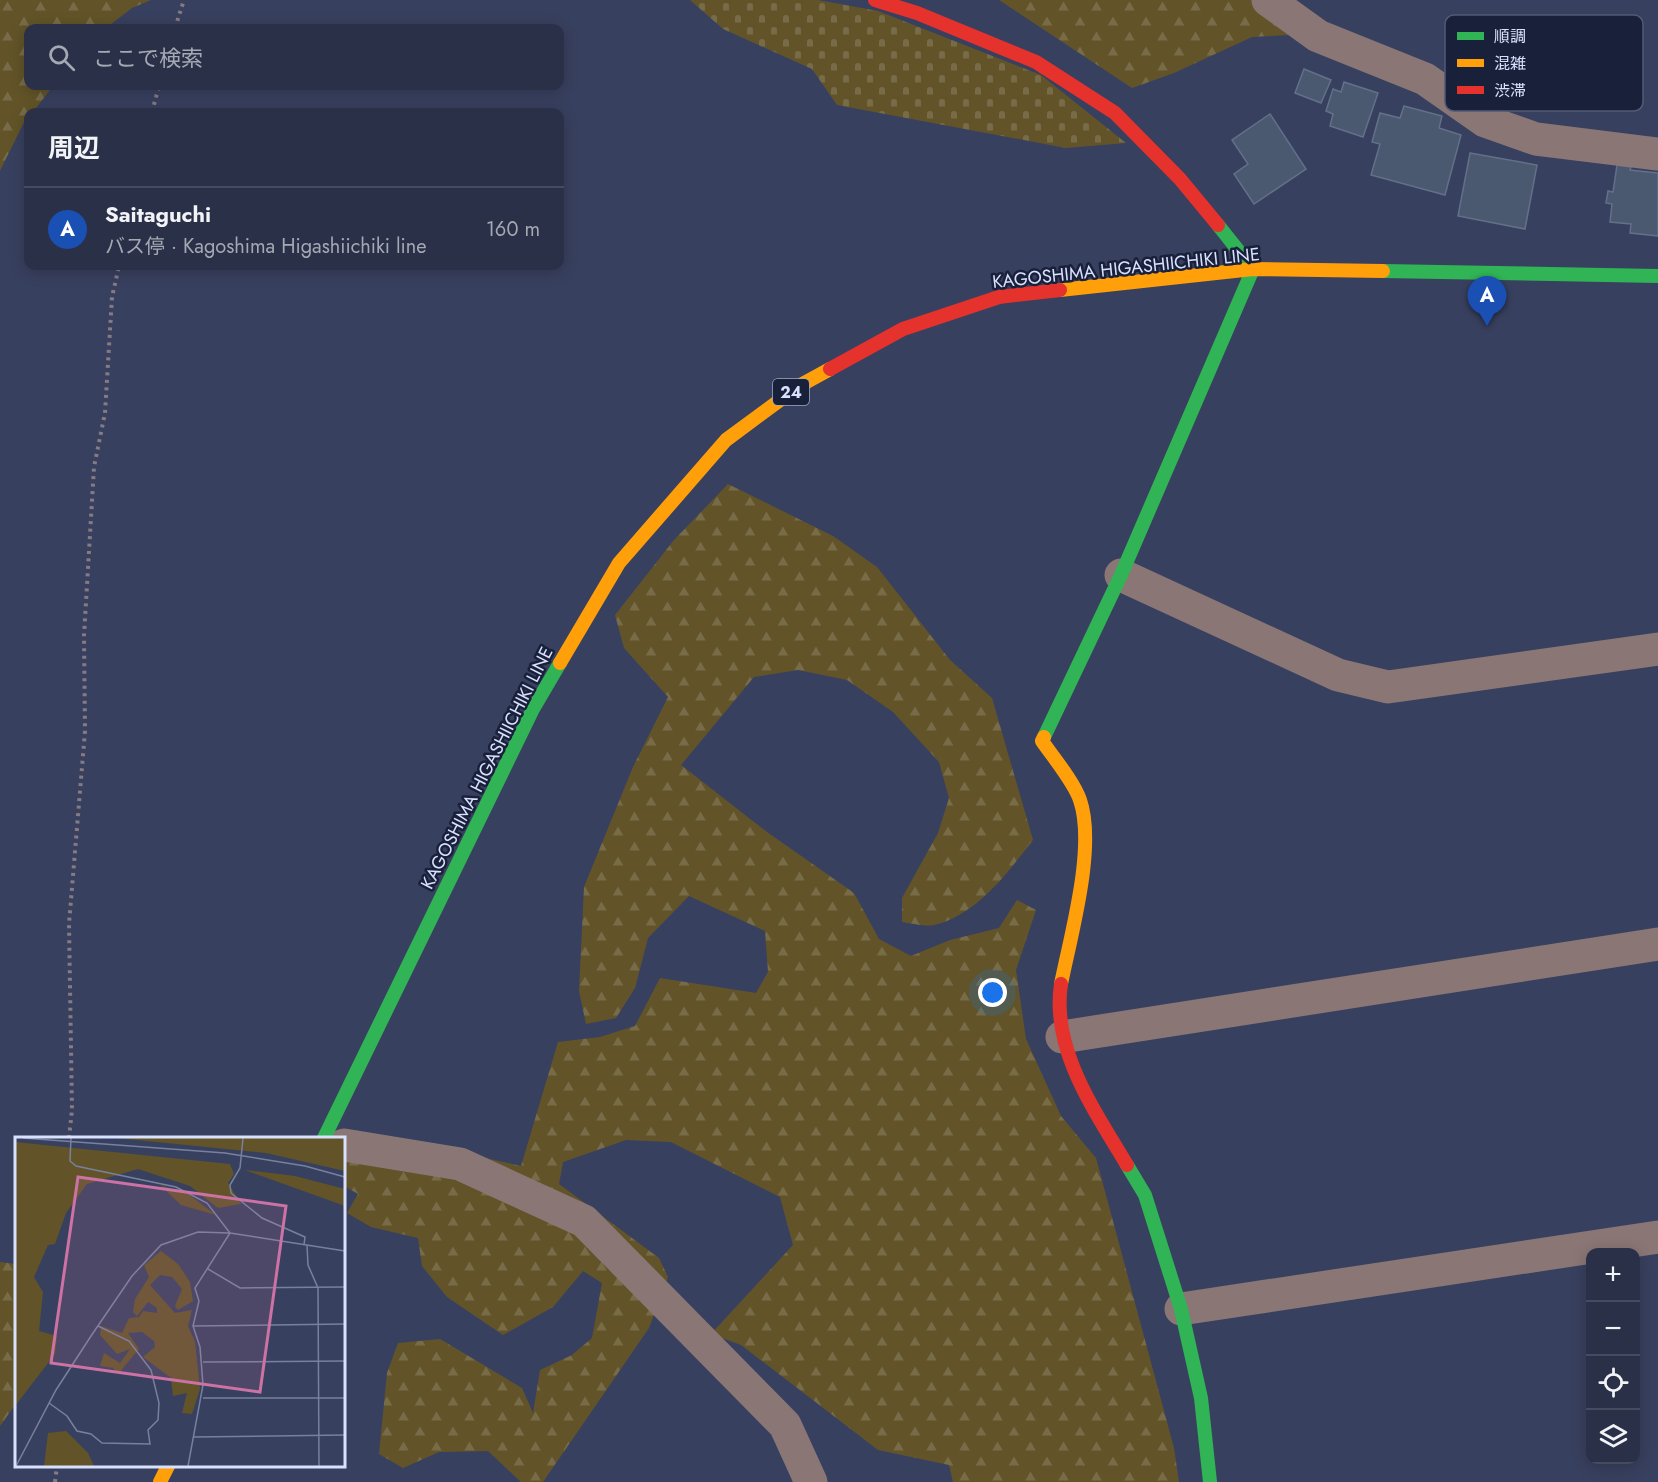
<!DOCTYPE html>
<html lang="ja">
<meta charset="utf-8">
<style>
body{margin:0;font-family:Jost,"Noto Sans JP",sans-serif;background:#32384e;color:#f1f3f6}
.controls{position:absolute;right:18px;bottom:18px;display:grid;overflow:hidden;border-radius:12px;box-shadow:0 3px 15px #0003}
.controls button{width:54px;height:54px;display:grid;place-items:center;padding:0;border:0;border-bottom:2px solid #464b60;background:#2a3047;color:#f1f3f6;font:30px sans-serif}
.you{position:absolute;left:993px;top:993px;width:21px;height:21px;margin:-15px;border:4px solid #fff;border-radius:50%;background:#1a73e8;box-shadow:0 0 0 9px #1a73e833}
.badge{display:grid;place-items:center;width:39px;height:39px;border-radius:50%;background:#8c9099;color:#fff;font-size:20px;font-weight:700}
.pin{position:absolute;translate:-50% -50px;filter:drop-shadow(0 2px 3px #0008)}
.pin::after{content:'';position:absolute;top:32px;width:21px;height:18px;background:inherit;clip-path:polygon(0 0,100% 0,50% 100%)}
.list{margin:0;padding:0;list-style:none}
h2{display:flex;justify-content:space-between;align-items:center;height:78px;margin:0;padding:0 24px;font-size:26px}
h2 small{font-size:20px;font-weight:400;color:#a5a9b4}
.list li{display:grid;grid-template-columns:39px 1fr auto;gap:18px;align-items:center;box-sizing:border-box;height:84px;padding:0 24px;border-top:2px solid #464b60}
.list b{display:block;font-size:22px;white-space:nowrap}
.list p{margin:0;font-size:20px;white-space:nowrap;color:#a5a9b4}
.list em{font-size:20px;font-style:normal;color:#a5a9b4}
.icon{flex:none;width:33px;height:33px;fill:none;stroke:currentColor;stroke-width:2;stroke-linecap:round;stroke-linejoin:round}
.map{position:relative;flex:none;width:1658px;height:1482px;overflow:hidden}
.search{position:absolute;background:#2a3047;box-shadow:0 3px 15px #0003;left:24px;top:24px;width:540px;height:66px;display:flex;align-items:center;gap:15px;box-sizing:border-box;padding:0 21px;border-radius:12px;color:#a5a9b4;font-size:22px}
.panel{position:absolute;background:#2a3047;box-shadow:0 3px 15px #0003;left:24px;top:108px;width:540px;height:162px;border-radius:12px}
.map>svg:first-child{display:block}
</style>
<div class="map">
<svg width="1658" height="1482" viewBox="0 0 1658 1482">
<defs>
<pattern id="forest-firs" width="22" height="20" patternUnits="userSpaceOnUse" patternTransform="scale(1.5)"><rect width="22" height="20" fill="#625428"/><path d="M5 1l3.5 6h-7zM16 11l3.5 6h-7z" fill="#786c48"/></pattern>
<pattern id="cemetery-stones" width="16" height="16" patternUnits="userSpaceOnUse" patternTransform="scale(1.5)"><rect width="16" height="16" fill="#625428"/><path d="M2 7V4a2 2 0 0 1 4 0v3zM10 15v-3a2 2 0 0 1 4 0v3z" fill="#786c48"/></pattern>
</defs>
<rect width="100%" height="100%" fill="#38405f"/>
<path fill="url(#forest-firs)" d="M0,0H151L132,8L106,28H28V86H53L33,112H28C28,116 4,162 0,171Z
M999,0H1278L1308,34L1252,37L1174,73L1132,88Z
M728,484L833,536L877,567L950,660L992,698L1033,840C1007,873 978,914 934,925C925,927 911,923 902,922V898L938,833L949,798L939,762L893,712L847,680L798,670L754,677L681,765L767,832L854,893L879,939L911,956L950,940L999,928L1017,900L1036,910L1016,970L1026,1039L1061,1116L1096,1158L1174,1448L1179,1482H953L949,1465L878,1450L741,1345L711,1334L793,1245L780,1197L671,1142L626,1140L563,1162L559,1184L659,1258L668,1277L649,1328L543,1482H521L488,1451L439,1452L403,1468L379,1454L387,1373L398,1343L440,1339L522,1388L533,1413L540,1370L572,1355L592,1338L602,1283L583,1271L553,1307L503,1335L447,1297L422,1266L418,1238L371,1227L347,1213L358,1194L344,1186V1151L414,1142L521,1166L558,1042L600,1037L635,1026L660,978L756,993L768,972L765,931L689,896L648,938L635,988L616,1018L586,1024L579,991L584,887L633,767L668,697L624,648L615,615L674,540Z
M0,1262L16,1264L15,1405L0,1426Z"/>
<path fill="url(#cemetery-stones)" d="M690,0H818L878,11L1041,75L1126,143L1066,148L837,105L812,69L723,29Z"/>
<path fill="#4b5970" stroke="#627089" stroke-width="1.5" d="M1304,69L1331,80L1321,103L1295,93Z
M1344,82L1378,93L1363,137L1330,126L1333,114L1326,111L1333,89L1341,92Z
M1404,106L1442,116L1439,128L1461,135L1445,195L1371,175L1380,144L1372,142L1380,113L1400,118Z
M1270,114L1306,169L1254,204L1234,174L1248,164L1232,140Z
M1470,153L1537,165L1525,229L1458,216Z
M1617,165L1631,167L1630,170L1658,173V236L1630,233L1631,224L1610,222L1612,204L1606,203L1608,191L1613,192Z"/>
<g fill="none" stroke-linecap="round" stroke-linejoin="round">
<path stroke="#867b82" stroke-width="4" stroke-dasharray="3 4.5" stroke-linecap="butt" d="M175,28L184,0
M152,112L159,86
M69,1138L72,1110L69,924L85,731L84,636L94,467L105,413L112,297L119,266
M55,1482L57,1466"/>
<path stroke="#8b7676" stroke-width="33" d="M1268,0L1318,36L1425,79L1485,121L1536,139L1658,154
M1121,575L1338,675L1388,687L1658,649
M1062,1037L1658,944
M344,1145L460,1164L584,1221L785,1425L811,1482
M1181,1309L1658,1237"/>
<path stroke="#30b455" stroke-width="14" d="M1383,271L1658,276
M1044,737L1121,575L1253,269L1218,225
M324,1138L533,709L560,663
M1127,1165L1145,1195L1181,1309L1201,1398L1210,1482"/>
<path stroke="#ff9f0a" stroke-width="14" d="M1060,290L1253,269L1383,271
M560,663L619,563L726,440L799,386L830,369
M1044,737L1042,741C1053,757 1074,782 1080,800C1096,847 1071,934 1061,984
M160,1482L168,1466"/>
<path stroke="#e5322d" stroke-width="14" d="M875,0L917,13L1036,62L1115,113L1180,179L1218,225
M830,369L903,329L999,297L1060,290
M1061,984C1051,1050 1095,1111 1127,1165"/>
</g>
<g text-anchor="middle" stroke-width="5" stroke-linejoin="round" paint-order="stroke">
<rect fill="#19203a" stroke="#9fa7c3" stroke-width="1.5" x="773" y="379" width="36" height="26" rx="4.5"/>
<g font-size="16" font-weight="bold" fill="#d8e1fe">
<text x="791" y="398">24</text>
</g>
<g font-size="18" fill="#d8e1fe" stroke="#19203a">
<text transform="translate(1126 268) rotate(-6)" y="6">KAGOSHIMA HIGASHIICHIKI LINE</text>
<text transform="translate(487 768) rotate(-63)" y="6">KAGOSHIMA HIGASHIICHIKI LINE</text>
</g>
</g>
<g transform="translate(15 1137)">
<rect width="330" height="330" fill="#38405f"/>
<path d="M102,1H330V34L251,16ZM0,5L215,27L219,37L213,46L226,67L203,71L175,49L123,32L72,47L51,76L40,107L33,108L19,140L28,155L24,194L42,199L40,217L0,269ZM230,33L280,39L330,52V69ZM146,114L163,127L175,145L178,164L163,173L160,169L167,152L157,140L145,138L135,148L160,176L177,173L173,189L180,205L185,252L177,277L167,276L172,256L158,259L156,241L128,220L140,210L139,204L127,195L113,196L124,212L103,237L98,231L85,229L89,216L105,226L115,212L102,217L85,198L86,189L107,196L114,181L124,180L128,174L142,176V171L133,165L122,179L118,175L120,162L134,140L129,128ZM51,294L73,316L79,329H29L33,296Z" fill="#625428"/>
<path d="M145,48L173,57L201,78L166,68Z" fill="#625428"/>
<path fill="none" stroke="#78809f" stroke-width="1.5" d="M8,1L210,16L290,29L330,40M56,1L55,24L61,29L161,50L192,66L215,96L180,151L184,164L178,189L185,210L188,248L173,329M228,1L225,31L215,48L216,56L247,81L290,100L289,108M292,108L293,128L303,151L304,329M193,132L225,151L330,150M178,189L330,187M188,225L330,224M188,261H330M34,266L52,279L62,294L76,297L87,306L135,307L133,293L143,283L144,266L136,233L114,204L83,189M179,300L330,298M1,329L41,253L76,199L117,139L146,108L183,95L215,96L330,114"/>
<path fill="#cc72a4" fill-opacity="0.15" stroke="#cc72a4" stroke-width="3" d="M63,40L271,69L245,255L36,226Z"/>
<rect width="330" height="330" fill="none" stroke="#d8e1fe" stroke-width="3"/>
</g>
<rect x="1445" y="15" width="198" height="96" rx="9" fill="#19203a" stroke="#525a75" stroke-width="1.5"/>
<rect x="1457" y="32" width="27" height="8" fill="#30b455"/>
<rect x="1457" y="59" width="27" height="8" fill="#ff9f0a"/>
<rect x="1457" y="86" width="27" height="8" fill="#e5322d"/>
<g font-size="16" fill="#d8e1fe">
<text x="1494" y="42">順調</text>
<text x="1494" y="69">混雑</text>
<text x="1494" y="96">渋滞</text>
</g>
</svg>
<div class="controls">
<button>+</button>
<button>−</button>
<button><svg class="icon" aria-label="locate" viewBox="0 0 24 24"><circle cx="12" cy="12" r="6"/><path d="M12 2v4M12 18v4M2 12h4M18 12h4"/></svg></button>
<button><svg class="icon" aria-label="layers" viewBox="0 0 24 24"><path d="M12 4l9 5-9 5-9-5zM3 14l9 5 9-5"/></svg></button>
</div>
<div class="you"></div>
<div class="pin badge" style="left:1487px;top:326px;background:#1a4fb4">A</div>
<div class="search"><svg class="icon" aria-label="search" viewBox="0 0 24 24"><circle cx="10" cy="10" r="6"/><path d="M15 15l6 6"/></svg>ここで検索</div>
<section class="panel">
<h2>周辺<small></small></h2>
<ul class="list">
<li><span class="badge" style="background:#1a4fb4">A</span><div><b>Saitaguchi</b><p>バス停 · Kagoshima Higashiichiki line</p></div><em>160 m</em></li>
</ul>
</section>
</div>
